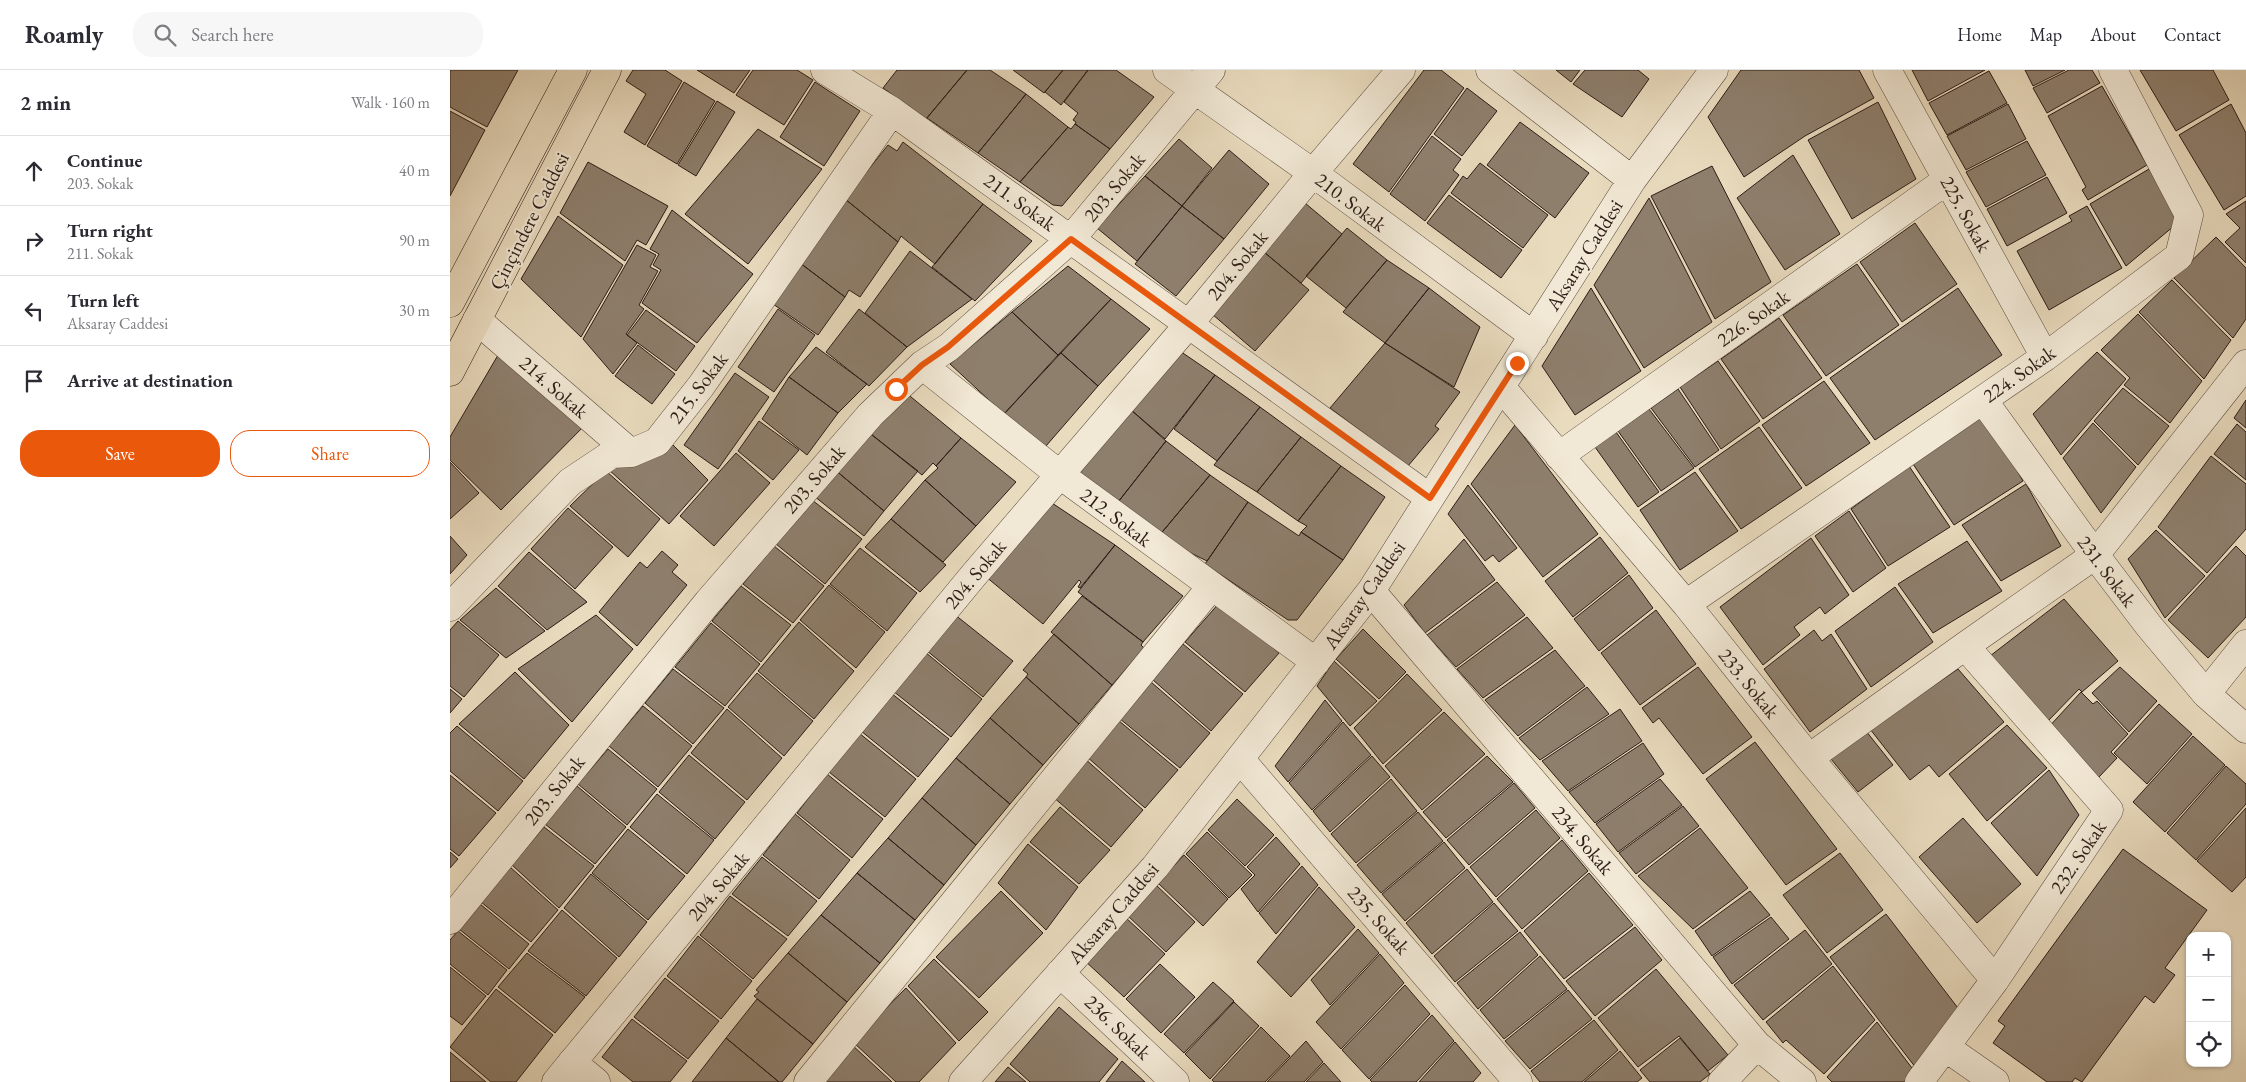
<!DOCTYPE html>
<meta charset="utf-8">
<style>
body{margin:0;font-family:"EB Garamond",serif;background:#f7f7f7;color:#2b2b33}
.controls{position:absolute;right:15px;bottom:15px;display:grid;overflow:hidden;border-radius:10px;box-shadow:0 1px 4px #0004}
.controls button{width:45px;height:45px;display:grid;place-items:center;padding:0;border:0;border-bottom:1px solid #e1e1e2;background:#fff;color:#2b2b33;font:25px sans-serif}
.stop{position:absolute;width:15px;height:15px;margin:-11px;border:4px solid #ea580c;border-radius:50%;background:#fff}
.stop.end{background:#ea580c;border-color:#fff;box-shadow:0 1px 5px #0008}
.list{margin:0;padding:0;list-style:none}
h2{display:flex;justify-content:space-between;align-items:center;height:65px;margin:0;padding:0 20px;font-size:21px}
h2 small{font-size:16px;font-weight:400;color:#7c7c81}
.list li{display:grid;grid-template-columns:32px 1fr auto;gap:15px;align-items:center;box-sizing:border-box;height:70px;padding:0 20px;border-top:1px solid #e1e1e2}
.list b{display:block;font-size:19px;white-space:nowrap}
.list p{margin:0;font-size:16px;white-space:nowrap;color:#7c7c81}
.list em{font-size:16px;font-style:normal;color:#7c7c81}
.actions{display:flex;gap:10px;padding:15px 20px}
.actions a{flex:1;padding:11px 0;border:1px solid #ea580c;border-radius:20px;text-align:center;font-size:18px;color:#ea580c}
.actions .main{background:#ea580c;color:#fff}
.icon{flex:none;width:28px;height:28px;fill:none;stroke:currentColor;stroke-width:2;stroke-linecap:round;stroke-linejoin:round}
.map{position:relative;flex:none;width:1796px;height:1012px;overflow:hidden}
header{display:flex;align-items:center;gap:30px;box-sizing:border-box;height:70px;padding:0 25px;background:#fff;border-bottom:1px solid #e1e1e2}
header strong{font-size:24px}
nav{display:flex;gap:28px;margin-inline-start:auto;font-size:18px}
.search{width:350px;height:45px;background:#f7f7f7;display:flex;align-items:center;gap:12px;box-sizing:border-box;padding:0 18px;border-radius:20px;color:#7c7c81;font-size:19px}
main{display:flex}
aside{flex:1;background:#fff}
.map>svg:first-child{display:block}
</style>
<header>
<strong>Roamly</strong>
<div class="search"><svg class="icon" aria-label="search" viewBox="0 0 24 24"><circle cx="10" cy="10" r="6"/><path d="M15 15l6 6"/></svg>Search here</div>
<nav><a>Home</a><a>Map</a><a>About</a><a>Contact</a></nav>
</header>
<main>
<aside>
<h2>2 min<small>Walk · 160 m</small></h2>
<ul class="list">
<li><svg class="icon" aria-label="ahead" viewBox="0 0 24 24"><path d="M12 20V5M6 11l6-6 6 6"/></svg><div><b>Continue</b><p>203. Sokak</p></div><em>40 m</em></li>
<li><svg class="icon" aria-label="right" viewBox="0 0 24 24"><path d="M7 20v-9h11M14 6l5 5-5 5"/></svg><div><b>Turn right</b><p>211. Sokak</p></div><em>90 m</em></li>
<li><svg class="icon" aria-label="left" viewBox="0 0 24 24"><path d="M17 20v-9H6M10 6l-5 5 5 5"/></svg><div><b>Turn left</b><p>Aksaray Caddesi</p></div><em>30 m</em></li>
<li><svg class="icon" aria-label="arrive" viewBox="0 0 24 24"><path d="M6 21V4h12l-3 4 3 4H6"/></svg><div><b>Arrive at destination</b></div></li>
</ul>
<div class="actions"><a class="main">Save</a><a>Share</a></div>
</aside>
<div class="map">
<svg width="1796" height="1012" viewBox="0 0 1796 1012">
<rect width="100%" height="100%" fill="#e9dbbe"/>
<filter id="stains"><feTurbulence type="fractalNoise" baseFrequency=".004" numOctaves="4"/><feColorMatrix values="0 0 0 0 .2 0 0 0 0 .09 0 0 0 0 .02 0 0 0 .5 -.17"/></filter>
<radialGradient id="worn" r=".72"><stop offset=".6" stop-color="#630" stop-opacity="0"/><stop offset="1" stop-color="#630" stop-opacity=".3"/></radialGradient>
<path fill="#8e7f6d" stroke="#2c1c16" d="M0,0H68L37,57L0,37Z
M183,0H215L232,11L195,75L174,62L196,24L176,11Z
M247,0H300L284,23Z
M303,0H347L363,10L334,55L286,25Z
M447,0H517L476,49L433,18Z
M517,0H540L576,24L528,83L477,48Z
M563,0H613L594,23Z
M613,0H638L611,35L595,22Z
M638,0H666L704,27L660,79L625,54L626,52L623,50L628,43L614,32Z
M974,0H991L1014,18L939,122L903,94Z
M1106,0H1130L1121,12Z
M1135,0H1188L1199,9L1172,47L1123,14Z
M1291,0H1409L1424,28L1355,66L1294,107L1258,47Z
M1462,0H1535L1478,31Z
M1575,0H1615L1583,16Z
M1619,0H1642L1650,13L1597,43L1583,18Z
M1690,0H1763L1779,30L1726,61Z
M1539,1L1557,33L1497,65L1479,33Z
M234,12L265,31L227,94L197,76Z
M365,12L410,41L374,96L330,67Z
M1652,16L1697,95L1638,130L1632,120L1636,117L1598,46Z
M1017,18L1047,41L1012,86L984,64Z
M576,24L618,57L570,112L528,83Z
M267,31L285,42L246,106L228,95Z
M1428,32L1466,109L1402,149L1358,70Z
M1558,34L1576,69L1516,100L1497,66Z
M1781,34L1796,63V126L1774,140L1729,65Z
M0,41L35,60L0,126Z
M1070,52L1139,103L1105,148L1037,95Z
M625,54L660,79L612,136L603,135L570,112L618,57L621,59Z
M308,59L372,99L298,194L235,144Z
M982,66L1011,89L1003,100L1009,105L975,151L940,124Z
M729,69L762,98L732,136L695,106Z
M1577,71L1596,105L1536,137L1516,102Z
M453,72L533,134L485,194L451,166L448,172L395,129L438,75L447,81Z
M779,80L819,114L774,169L732,136Z
M1343,85L1390,164L1335,200L1287,128Z
M138,92L218,136L196,175L187,170L175,191L110,143Z
M1030,93L1098,145L1073,178L1001,123L1013,106L1017,109Z
M1262,96L1321,212L1265,249L1201,126Z
M1699,99L1730,151L1676,196L1640,134Z
M695,106L732,136L687,191L647,158Z
M1597,107L1617,143L1557,176L1537,139Z
M999,125L1072,180L1051,208L977,153Z
M1199,128L1262,252L1194,298L1144,215Z
M395,129L448,172L410,227L399,220L395,227L350,193Z
M1796,131V193L1775,172L1790,158L1776,144Z
M855,133L892,164L851,213L814,182Z
M533,134L582,171L525,231L482,197Z
M732,136L774,169L726,226L685,194Z
M1637,136L1672,198L1599,240L1567,181L1622,151L1619,146Z
M222,140L303,204L247,273L192,233L211,200L203,195L209,184L200,179Z
M108,146L173,195L131,267L71,209Z
M1465,153L1507,214L1452,252L1410,192Z
M897,158L937,190L896,238L856,206Z
M1766,167L1796,198V249L1783,268L1724,208Z
M187,175L206,185L200,197L208,201L189,235L194,239L176,264L187,273L163,304L133,269Z
M460,181L522,229L457,277L415,243Z
M814,182L859,220L805,281L762,244Z
M937,190L979,218L935,273L893,242Z
M350,193L395,227L368,265L323,234Z
M1407,194L1449,255L1376,306L1333,245Z
M618,196L661,229L608,285L562,242Z
M1722,210L1781,270L1754,309L1689,242Z
M979,218L1030,257L1004,317L935,273Z
M1141,218L1191,301L1125,345L1092,296Z
M1508,218L1552,285L1425,370L1380,308Z
M661,229L700,259L648,316L611,283Z
M328,239L365,265L324,322L288,297Z
M409,239L457,277L419,316L376,282Z
M196,240L245,276L226,301L177,265Z
M562,242L608,285L554,344L500,294Z
M1688,244L1752,311L1720,353L1674,315L1680,308L1651,280Z
M1329,248L1372,308L1313,349L1271,289Z
M935,273L1010,322L985,356L989,359L958,396L880,338Z
M188,275L225,304L202,334L165,306Z
M366,277L417,314L388,343L339,307Z
M727,279L765,305L715,369L680,339Z
M51,280L139,351L51,440L0,390V367Z
M1647,282L1676,309L1611,385L1583,344Z
M611,283L648,316L596,376L554,344Z
M1268,291L1310,351L1271,379L1230,317Z
M285,303L319,327L268,399L234,375Z
M765,305L810,337L767,391L724,359Z
M339,307L388,343L357,385L312,349Z
M1374,311L1420,373L1356,416L1312,355Z
M1673,318L1719,356L1688,395L1644,351Z
M1228,319L1269,380L1245,397L1201,338Z
M455,322L511,368L486,396L483,393L472,405L417,361Z
M1796,330V358L1784,348Z
M810,337L851,367L807,422L764,395Z
M680,339L716,371L668,432L629,404Z
M1199,339L1244,398L1211,421L1168,361Z
M1533,342L1573,411L1504,455L1463,394Z
M309,351L349,380L323,410L288,381Z
M1643,353L1686,397L1651,443L1613,388Z
M1787,354L1796,362V410L1764,384Z
M1065,355L1148,464L1093,507L1021,414Z
M1309,357L1352,418L1291,459L1249,399Z
M417,361L468,401L434,441L384,399Z
M1166,362L1209,422L1188,437L1145,377Z
M851,367L891,396L848,451L807,422Z
M511,368L566,412L526,456L475,410L488,398L486,396Z
M716,371L760,405L708,467L665,436Z
M220,372L258,410L219,454L159,400Z
M286,383L320,413L264,476L230,446Z
M1761,386L1796,414V459L1757,503L1708,457Z
M0,392L29,423L0,449Z
M891,396L935,427L893,490L851,462L857,456L848,451Z
M1459,396L1500,457L1438,496L1401,439Z
M384,399L434,441L414,466L364,426Z
M156,401L210,449L178,487L120,436Z
M1245,402L1288,461L1230,500L1190,440Z
M760,405L798,432L757,491L708,467Z
M475,410L526,456L493,492L441,449Z
M1576,414L1611,476L1551,511L1512,455Z
M1018,415L1067,478L1049,492L1043,485L1035,491L998,444Z
M362,430L412,469L375,514L326,474Z
M599,431L665,475L630,518L628,517L631,512L629,510L593,554L535,506Z
M798,432L849,466L851,462L893,490L847,550H838L755,494Z
M118,438L163,477L125,519L81,479Z
M1399,441L1436,498L1403,522L1365,466Z
M441,449L496,495L470,522L415,477Z
M1706,460L1755,506L1715,548L1678,489Z
M0,466L17,485L0,504Z
M1150,467L1178,503L1123,547L1095,511Z
M1361,468L1399,525L1375,544L1370,537L1344,557L1350,565L1313,595L1270,537Z
M1014,469L1045,510L975,563L954,535Z
M1517,471L1552,521L1483,563L1448,514Z
M665,475L733,526L693,572L628,522Z
M324,476L374,516L343,553L293,514Z
M1786,476L1796,486V547L1758,588L1718,550Z
M410,478L467,523L437,561L380,514Z
M212,481L228,495L222,502L237,515L187,576L149,542L190,492L197,498Z
M79,482L137,532L97,560L48,516Z
M1179,505L1203,538L1149,581L1124,549Z
M1047,512L1075,545L1006,597L977,565Z
M379,515L435,562L406,598L350,550Z
M291,516L341,555L311,592L262,551Z
M1445,517L1483,572L1421,617L1385,561Z
M46,518L95,561L56,588L10,550Z
M632,526L693,572L691,575L694,578L662,615L601,562Z
M1614,529L1668,591L1632,622L1629,619L1598,651L1540,586Z
M770,532L829,583L795,622L735,572Z
M1206,540L1246,594L1190,635L1151,583Z
M504,544L563,591L533,627L476,580Z
M146,545L183,579L122,652L68,599Z
M1077,547L1103,578L1033,628L1007,599Z
M8,551L49,585L14,627L0,616V560Z
M349,552L404,601L364,649L308,601Z
M261,553L310,594L275,636L225,597Z
M913,559L956,602L929,629L886,589Z
M1364,560L1372,571L1381,564L1417,619L1360,662L1314,599Z
M604,564L662,615L629,654L576,607L578,604L573,600Z
M733,574L793,624L761,661L703,610Z
M1105,580L1135,616L1068,666L1035,630Z
M475,582L532,629L501,667L443,621Z
M884,591L927,631L900,656L867,616Z
M1248,597L1302,667L1253,704L1209,648L1203,653L1192,638Z
M1670,597L1707,631L1679,662L1642,623Z
M223,599L274,638L243,674L195,633Z
M1508,599L1554,652L1489,707L1479,695L1460,710L1420,659Z
M65,602L119,655L74,709L9,654Z
M307,603L363,651L334,686L278,637Z
M957,604L992,640L933,694L904,658Z
M576,607L629,654L593,695L540,648Z
M701,612L760,663L730,698L669,648Z
M1137,617L1159,644L1090,690L1069,668Z
M0,619L12,629L0,643Z
M1631,622L1643,634L1647,631L1678,664L1661,682L1667,688L1648,708L1596,660Z
M441,623L499,669L468,707L411,661Z
M875,630L892,651L838,712L825,696Z
M1709,634L1742,664L1697,714L1664,683Z
M193,636L242,676L208,717L159,676Z
M277,639L332,688L297,730L241,683Z
M1170,639L1192,671L1118,721L1092,691Z
M994,642L1035,684L972,740L935,696Z
M540,648L593,695L560,734L506,688Z
M668,650L728,700L695,738L636,686Z
M893,652L921,685L862,740L839,713Z
M1557,655L1597,698L1537,751L1499,704Z
M7,656L73,711L48,741L0,701V663Z
M1416,661L1443,695L1408,722L1381,689Z
M409,663L466,709L435,747L379,702Z
M1743,666L1775,695L1715,762L1683,732Z
M1305,672L1387,779L1336,815L1256,709Z
M1193,673L1214,704L1145,753L1119,722Z
M158,679L207,719L177,755L128,714Z
M239,685L295,732L265,769L209,722Z
M922,686L940,707L880,762L863,741Z
M1037,686L1063,712L996,768L973,742Z
M506,688L560,734L526,775L472,728Z
M634,688L693,740L661,777L602,726Z
M1776,696L1796,714V734L1746,790L1717,763Z
M1599,700L1629,745L1587,806L1541,753Z
M377,704L433,749L402,788L347,743Z
M0,705L46,743L9,786L0,779Z
M941,709L967,741L906,793L881,764Z
M1210,709L1232,735L1168,782L1146,754Z
M1064,713L1085,738L1019,795L997,770Z
M127,716L176,757L145,794L95,754Z
M207,724L264,770L237,804L180,757Z
M472,728L526,775L494,815L438,768Z
M787,729L824,765L795,796L758,760Z
M1233,736L1249,756L1186,804L1169,783Z
M610,737L660,780L629,814L580,772Z
M1796,738V807L1782,822L1747,791Z
M1086,740L1110,768L1046,827L1020,797Z
M968,742L993,771L931,823L907,795Z
M345,744L400,790L369,829L313,785Z
M1513,748L1571,814L1527,853L1469,787Z
M94,757L144,796L109,838L62,795Z
M1250,758L1298,818L1243,859L1188,806Z
M178,759L235,806L198,850L142,803Z
M757,762L802,805L779,828L736,784Z
M826,767L850,794L808,842L791,819L805,805L797,797Z
M438,768L494,815L465,850L407,803Z
M1112,770L1138,801L1072,859L1047,829Z
M994,772L1015,798L955,851L932,824Z
M578,774L628,817L596,860L548,813Z
M1673,779L1757,840L1715,898L1725,905L1704,933L1695,926L1632,1012L1625,1008L1622,1012H1597L1543,973L1555,956L1548,951Z
M0,782L8,789L0,798Z
M1390,783L1433,840L1377,883L1333,825Z
M734,785L778,829L753,856L708,813Z
M312,787L367,831L338,866L282,824Z
M852,796L868,815L826,864L809,843Z
M60,797L108,840L81,872L31,832Z
M1017,799L1043,832L982,884L956,853Z
M407,803L465,850L430,893L371,845Z
M1139,803L1183,855L1114,909L1074,861Z
M141,804L197,852L169,887L114,838Z
M706,815L745,852L716,882L677,845Z
M869,817L905,857L841,927L807,892Z
M551,821L593,863L529,928L486,887Z
M1300,821L1320,845L1262,886L1245,861Z
M280,826L337,869L303,909L250,865Z
M1044,833L1068,861L1005,912L984,886Z
M30,834L79,874L59,899L9,859Z
M112,840L167,888L136,926L78,881Z
M1436,844L1511,942L1466,998L1380,887Z
M371,845L430,893L397,932L338,883Z
M675,847L715,884L674,927L634,890Z
M1321,847L1339,869L1282,914L1263,887Z
M1185,857L1212,890L1145,946L1116,911Z
M908,859L929,883L880,935L861,910Z
M1355,860L1382,894L1313,950L1284,915Z
M8,861L57,900L38,925L0,894V870Z
M1070,862L1088,885L1028,939L1007,913Z
M248,866L302,911L271,949L217,906Z
M77,883L135,927L105,963L48,917Z
M338,883L397,932L363,974L304,926L309,922L306,920Z
M930,884L954,913L891,979L866,952Z
M1090,886L1117,919L1054,969L1030,940Z
M484,889L538,942L509,971L458,916Z
M710,894L745,927L711,963L676,929Z
M1383,896L1425,950L1374,1004L1336,970L1333,973L1316,952Z
M0,897L36,926L12,955L0,946Z
M1206,899L1278,985L1258,1001L1229,966L1188,997L1148,948Z
M215,908L269,951L238,989L184,947Z
M763,912L784,931L734,983L714,964Z
M955,915L980,944L919,1009L892,980Z
M456,918L506,973L469,1012H446L403,972Z
M46,919L103,965L66,1012H41L0,977Z
M1118,920L1142,949L1080,999L1055,971Z
M307,929L363,974L332,1012H329L276,968Z
M784,932L809,956L760,1009L735,984Z
M609,937L668,989L649,1012H580L560,994Z
M982,945L1004,971L966,1012H922L920,1010Z
M182,949L237,991L220,1012H183L152,987Z
M1144,950L1168,980L1132,1012H1090L1081,1001Z
M1427,952L1465,1002L1457,1012H1382L1377,1007Z
M811,957L840,986L815,1012H764L762,1010Z
M276,968L329,1012H242Z
M1230,968L1260,1004L1250,1012H1200L1190,1000Z
M856,971L873,992L854,1012H817Z
M1005,972L1031,1003L1023,1012H969Z
M401,974L442,1012H371Z
M1170,981L1192,1008L1187,1012H1134Z
M0,982L36,1012H0Z
M672,991L695,1012H656Z
M874,993L891,1012H856Z
M558,997L576,1012H545Z"/>
<g fill="none" stroke-linecap="round" stroke-linejoin="round">
<g stroke="#5b4c40" stroke-width="29">
<path id="minor" d="M375,0L442,41L980,428
M717,0L863,103L1084,266
M1040,0L1182,110
M1437,0L1595,287
M27,250L181,383
M472,295L609,404L866,592
M1051,317L1236,534L1359,688L1545,910
M1533,330L1645,485L1699,556L1756,624L1796,659
M1109,386L1497,110
M921,521L1307,975L1352,1012
M1236,534L1595,287L1729,186L1739,145L1663,0
M0,537L120,412L162,384L181,383L207,372L251,316L442,41
M1756,624L1796,574
M1359,688L1515,576L1645,485L1796,294
M790,689L1068,1012
M0,850L258,532L420,345L472,295L499,277L621,169L761,0
M610,903L725,1012
M1495,977L1545,1012
M122,992L146,1012
M106,1012L523,506L738,255L863,103L951,0
M358,1012L761,517
M513,1012L705,797L921,521L1182,110L1264,0
M1272,1012L1307,975
M1469,1012L1545,910L1659,740L1515,576"/>
</g>
<g stroke="#2c1c16" stroke-width="29">
<path id="major" d="M0,233L123,0
M0,302L157,0"/>
</g>
<use href="#minor" stroke="#f1e8d5" stroke-width="28"/>
<use href="#major" stroke="#e9dbbe" stroke-width="28"/>
</g>
<g fill="none" stroke-linecap="round" stroke-linejoin="round">
<path stroke="#ea580c" stroke-width="6" d="M446,319L472,295L498,277L621,169L980,428L1067,293"/>
</g>
<g text-anchor="middle" stroke-width="4.5" stroke-linejoin="round" paint-order="stroke">
<g font-size="20" fill="#2c1c16" stroke="#f1e8d5">
<text transform="translate(664 117) rotate(-50)" y="7">203. Sokak</text>
<text transform="translate(570 132) rotate(36)" y="7">211. Sokak</text>
<text transform="translate(901 132) rotate(37)" y="7">210. Sokak</text>
<text transform="translate(1516 144) rotate(61)" y="7">225. Sokak</text>
<text transform="translate(79 151) rotate(-63)" y="7">Çinçindere Caddesi</text>
<text transform="translate(1134 185) rotate(-58)" y="7">Aksaray Caddesi</text>
<text transform="translate(787 195) rotate(-51)" y="7">204. Sokak</text>
<text transform="translate(1303 248) rotate(-35)" y="7">226. Sokak</text>
<text transform="translate(1569 304) rotate(-35)" y="7">224. Sokak</text>
<text transform="translate(104 317) rotate(41)" y="7">214. Sokak</text>
<text transform="translate(248 318) rotate(-53)" y="7">215. Sokak</text>
<text transform="translate(364 409) rotate(-49)" y="7">203. Sokak</text>
<text transform="translate(666 447) rotate(37)" y="7">212. Sokak</text>
<text transform="translate(1657 501) rotate(53)" y="7">231. Sokak</text>
<text transform="translate(525 504) rotate(-50)" y="7">204. Sokak</text>
<text transform="translate(914 525) rotate(-55)" y="7">Aksaray Caddesi</text>
<text transform="translate(1299 613) rotate(51)" y="7">233. Sokak</text>
<text transform="translate(104 720) rotate(-51)" y="7">203. Sokak</text>
<text transform="translate(1133 770) rotate(50)" y="7">234. Sokak</text>
<text transform="translate(1628 787) rotate(-56)" y="7">232. Sokak</text>
<text transform="translate(268 816) rotate(-50)" y="7">204. Sokak</text>
<text transform="translate(663 843) rotate(-49)" y="7">Aksaray Caddesi</text>
<text transform="translate(929 850) rotate(49)" y="7">235. Sokak</text>
<text transform="translate(668 957) rotate(44)" y="7">236. Sokak</text>
</g>
</g>
<rect width="100%" height="100%" filter="url(#stains)"/>
<rect width="100%" height="100%" fill="url(#worn)"/>
</svg>
<div class="controls">
<button>+</button>
<button>−</button>
<button><svg class="icon" aria-label="locate" viewBox="0 0 24 24"><circle cx="12" cy="12" r="6"/><path d="M12 2v4M12 18v4M2 12h4M18 12h4"/></svg></button>
</div>
<div class="stop" style="left:446px;top:319px"></div>
<div class="stop end" style="left:1067px;top:293px"></div>
</div>
</main>
